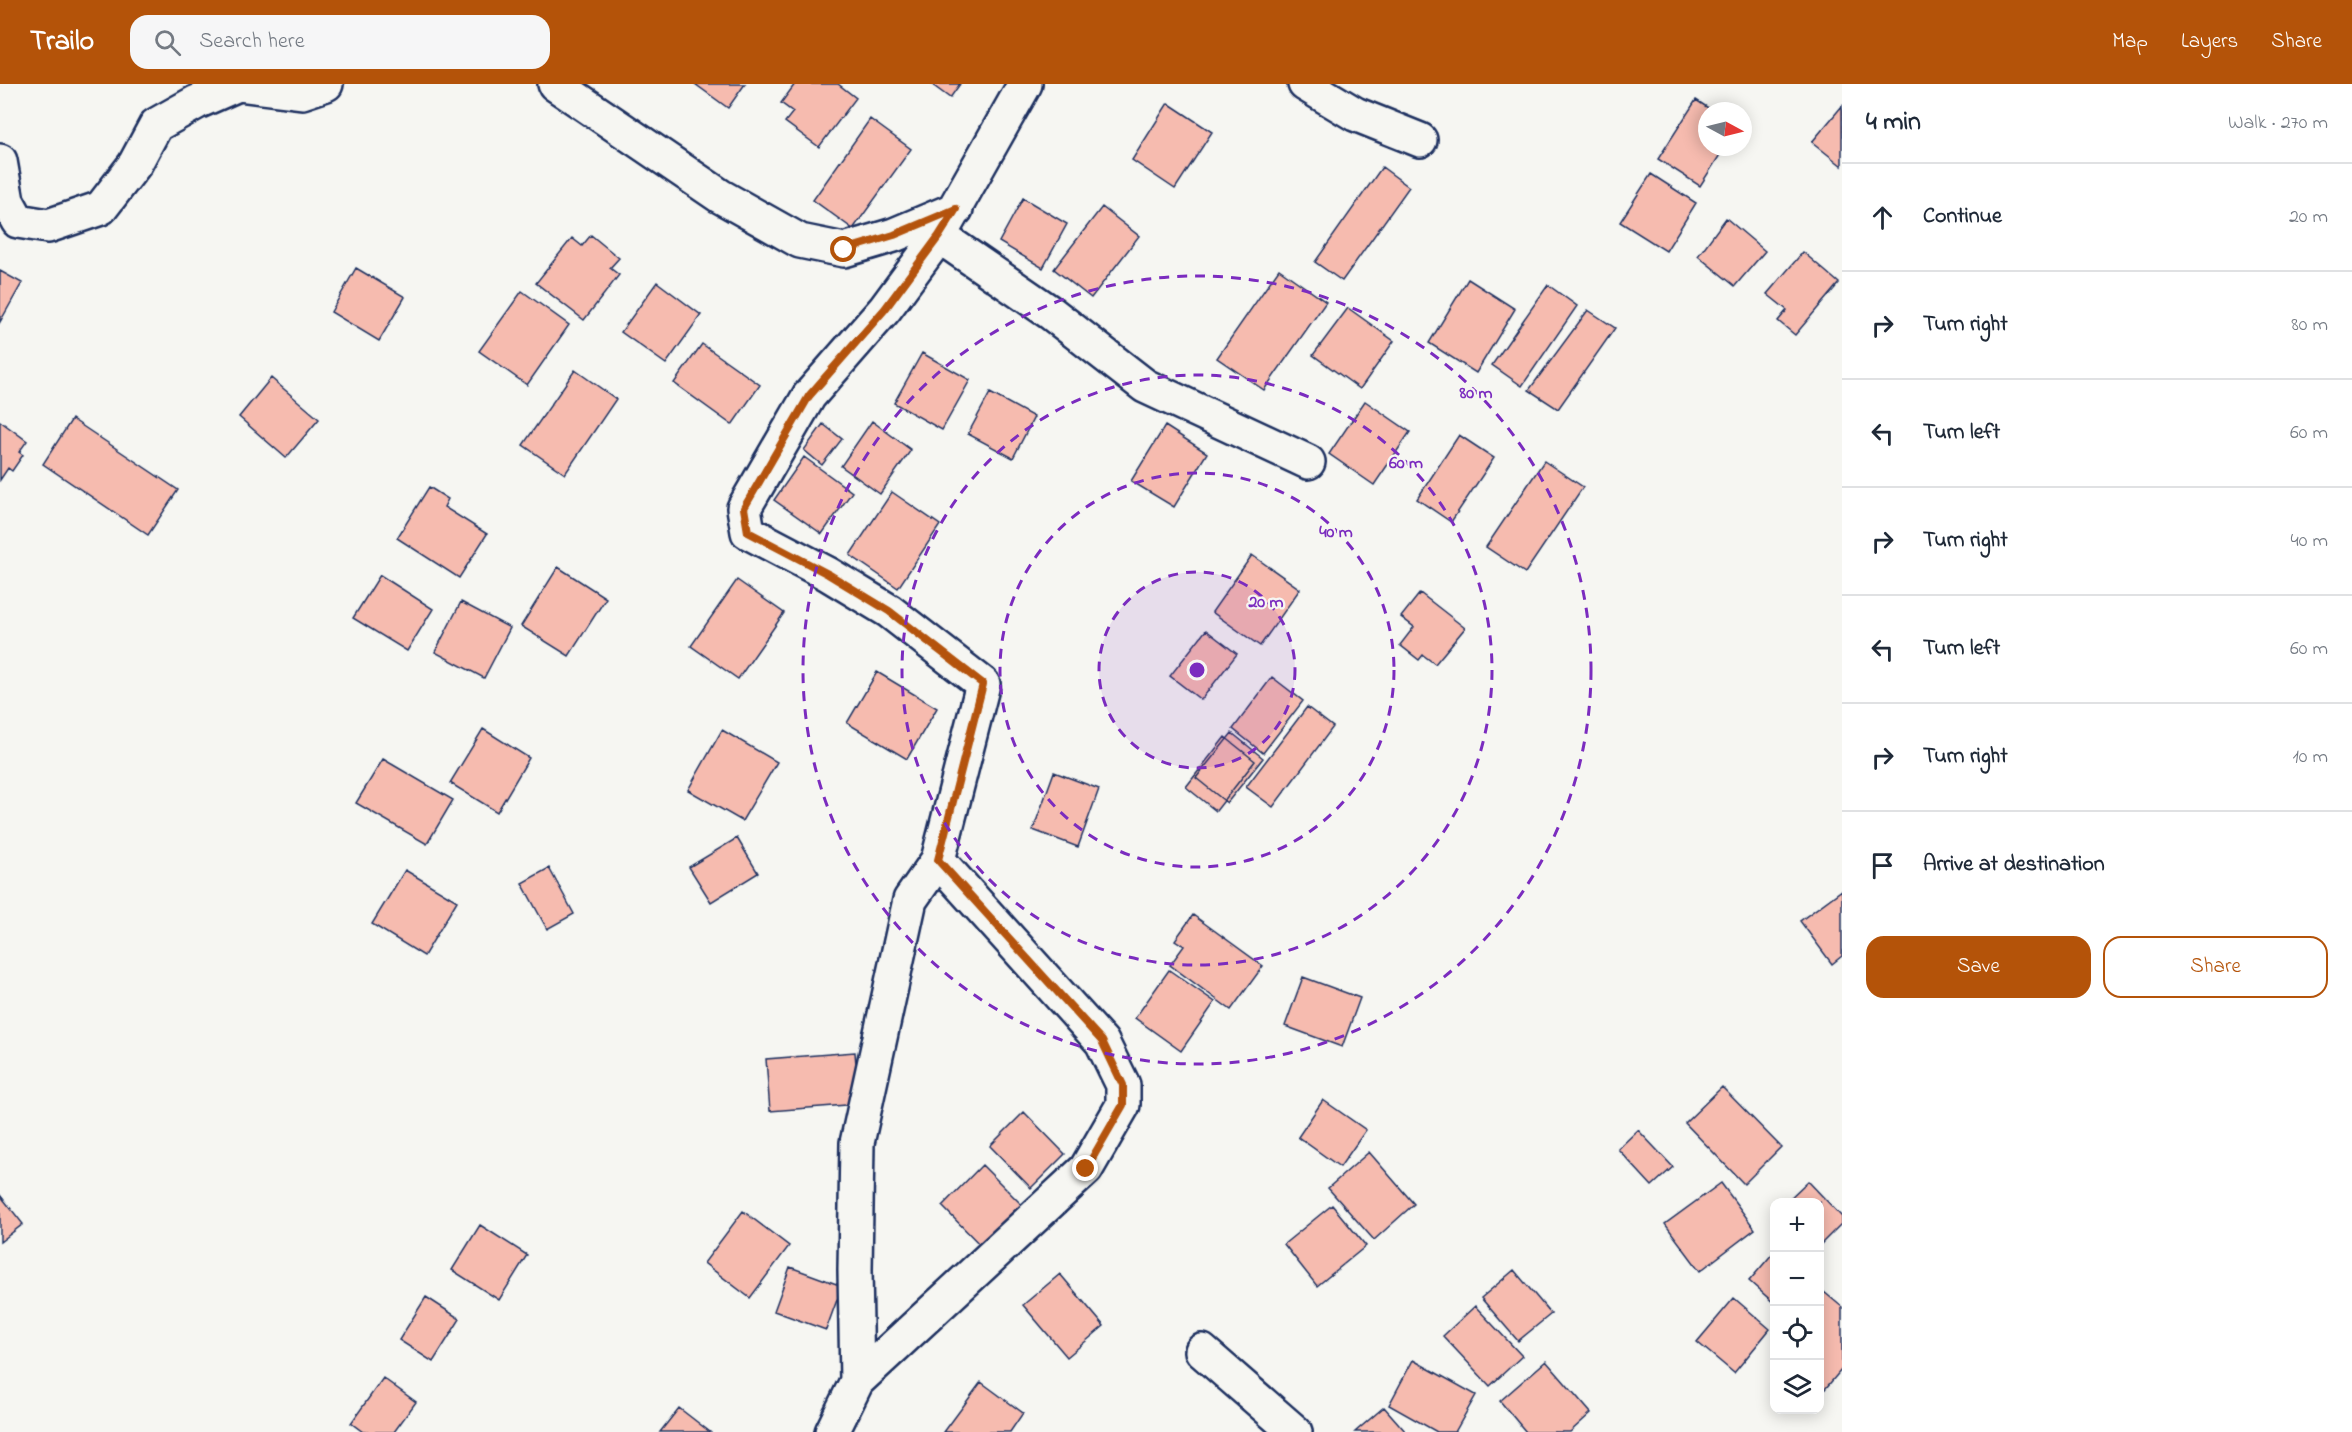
<!DOCTYPE html>
<meta charset="utf-8">
<style>
body{margin:0;font-family:"Indie Flower",sans-serif;background:#f6f6f7;color:#1f2937}
.controls{position:absolute;right:18px;bottom:18px;display:grid;overflow:hidden;border-radius:12px;box-shadow:0 3px 15px #0003}
.controls button{width:54px;height:54px;display:grid;place-items:center;padding:0;border:0;border-bottom:2px solid #e0e1e3;background:#fff;color:#1f2937;font:30px sans-serif}
.compass{position:absolute;left:1698px;top:18px;width:54px;height:54px;border-radius:50%;background:#fff;box-shadow:0 3px 15px #0003;rotate:97deg}
.stop{position:absolute;width:18px;height:18px;margin:-14px;border:4px solid #b45309;border-radius:50%;background:#fff}
.stop.end{background:#b45309;border-color:#fff;box-shadow:0 2px 6px #0008}
.list{margin:0;padding:0;list-style:none}
h2{display:flex;justify-content:space-between;align-items:center;height:78px;margin:0;padding:0 24px;font-size:26px}
h2 small{font-size:20px;font-weight:400;color:#747a83}
.list li{display:grid;grid-template-columns:39px 1fr auto;gap:18px;align-items:center;box-sizing:border-box;height:108px;padding:0 24px;border-top:2px solid #e0e1e3}
.list b{display:block;font-size:22px;white-space:nowrap}
.list em{font-size:20px;font-style:normal;color:#747a83}
.actions{display:flex;gap:12px;padding:18px 24px}
.actions a{flex:1;padding:14px 0;border:2px solid #b45309;border-radius:18px;text-align:center;font-size:21px;color:#b45309}
.actions .main{background:#b45309;color:#fff}
.icon{flex:none;width:33px;height:33px;fill:none;stroke:currentColor;stroke-width:2;stroke-linecap:round;stroke-linejoin:round}
.map{position:relative;flex:none;width:1842px;height:1348px;overflow:hidden}
header{display:flex;align-items:center;gap:36px;box-sizing:border-box;height:84px;padding:0 30px;background:#b45309;color:#fff}
header strong{font-size:28px}
nav{display:flex;gap:33px;margin-inline-start:auto;font-size:21px}
.search{width:420px;height:54px;background:#f6f6f7;display:flex;align-items:center;gap:15px;box-sizing:border-box;padding:0 21px;border-radius:18px;color:#747a83;font-size:22px}
main{display:flex}
aside{flex:1;background:#fff}
.map>svg:first-child{display:block}
</style>
<header>
<strong>Trailo</strong>
<div class="search"><svg class="icon" aria-label="search" viewBox="0 0 24 24"><circle cx="10" cy="10" r="6"/><path d="M15 15l6 6"/></svg>Search here</div>
<nav><a>Map</a><a>Layers</a><a>Share</a></nav>
</header>
<main>
<div class="map">
<svg width="1842" height="1348" viewBox="0 0 1842 1348">
<rect width="100%" height="100%" fill="#f6f6f2"/>
<filter id="ink" filterUnits="userSpaceOnUse"><feTurbulence type="fractalNoise" baseFrequency=".0167" numOctaves="2"/><feDisplacementMap in="SourceGraphic" scale="12" xChannelSelector="R" yChannelSelector="G"/><feConvolveMatrix kernelMatrix="1 2 1 2 8 2 1 2 1" color-interpolation-filters="sRGB"/></filter>
<g filter="url(#ink)">
<path fill="#f6bbaf" stroke="#1b2f5e" stroke-width="1.5" d="M695,0H745L728,24Z
M795,0H838L856,14L819,63L785,38L793,28L781,19Z
M931,0H960L950,14Z
M1696,16L1713,27H1707V63H1725L1700,102L1658,75Z
M1168,19L1212,48L1175,105L1132,76Z
M1842,22V82L1812,58Z
M870,35L911,65L853,145L813,116Z
M1382,83L1409,103L1342,197L1315,178Z
M1651,90L1696,119L1666,167L1620,138Z
M1023,114L1067,140L1043,184L999,158Z
M1102,123L1139,152L1091,214L1054,185Z
M1726,134L1765,167L1735,202L1698,172Z
M591,151L619,174L610,184L619,191L584,236L536,199L572,154L582,162Z
M1803,168L1839,199L1795,251L1778,237L1787,226L1767,210Z
M356,184L405,213L379,257L331,228Z
M1279,185L1326,218L1264,306L1217,274Z
M0,187L22,199L0,238Z
M1468,195L1515,225L1476,289L1429,259Z
M657,198L701,231L666,280L621,248Z
M1548,201L1577,222L1522,302L1492,281Z
M522,207L569,241L527,301L479,267Z
M1348,224L1394,257L1360,305L1313,271Z
M1588,226L1615,244L1558,325L1529,306Z
M702,260L760,301L732,341L674,299Z
M922,269L970,296L942,346L894,319Z
M575,286L616,315L565,390L523,361Z
M271,294L319,335L286,374L239,333Z
M990,309L1034,333L1013,374L968,350Z
M1365,317L1410,348L1374,401L1329,370Z
M72,335L178,406L148,451L43,380Z
M0,337L27,357L19,368L23,371L12,387L8,384L0,396Z
M872,337L911,366L880,410L841,382Z
M823,340L842,355L822,381L804,366Z
M1165,342L1207,369L1174,423L1131,397Z
M1459,351L1494,374L1451,438L1417,415Z
M804,373L852,408L822,450L774,416Z
M1544,377L1583,403L1525,489L1486,463Z
M429,403L448,415L444,423L487,450L459,494L397,454Z
M892,408L940,441L898,504L850,471Z
M1252,471L1300,505L1260,562L1212,528Z
M558,483L606,514L569,572L521,542Z
M380,491L433,525L407,567L353,534Z
M737,496L784,529L738,595L691,562Z
M1420,509L1465,544L1435,580L1423,571L1419,576L1400,561L1414,543L1401,533Z
M461,518L510,544L484,594L435,568Z
M1206,546L1237,570L1201,616L1170,592Z
M877,588L937,624L907,675L847,639Z
M1272,593L1303,617L1263,669L1233,645Z
M1307,623L1333,643L1273,723L1246,703Z
M483,645L529,674L497,728L450,699Z
M722,646L777,678L742,737L688,706Z
M1232,649L1263,674L1227,719L1196,694Z
M1225,653L1255,677L1216,727L1186,703Z
M383,675L453,716L427,760L356,719Z
M1054,688L1099,705L1078,763L1033,746Z
M737,754L758,789L711,818L689,783Z
M549,784L574,830L547,845L522,799Z
M405,786L457,817L424,872L372,840Z
M1842,806V872L1832,880L1800,837Z
M1193,831L1263,882L1231,926L1170,881L1184,862L1175,856Z
M1169,886L1215,918L1181,967L1135,934Z
M1303,893L1360,914L1342,963L1285,942Z
M855,968L859,1020L770,1027L766,975Z
M1722,1003L1781,1063L1744,1100L1685,1039Z
M1323,1016L1366,1046L1340,1083L1298,1053Z
M1024,1028L1065,1070L1031,1104L990,1062Z
M1638,1046L1673,1083L1652,1102L1618,1065Z
M1369,1068L1414,1120L1374,1156L1328,1104Z
M982,1081L1027,1126L986,1167L942,1122Z
M1808,1097L1842,1133V1139L1820,1161V1118H1786Z
M1721,1099L1755,1145L1700,1187L1665,1140Z
M0,1111L23,1140L0,1158Z
M1332,1121L1366,1162L1317,1202L1284,1160Z
M743,1127L789,1162L750,1214L704,1179Z
M480,1141L527,1171L499,1216L452,1186Z
M1774,1168V1219L1749,1197Z
M790,1183L842,1202L826,1246L774,1227Z
M1514,1186L1551,1230L1518,1257L1481,1214Z
M1060,1190L1104,1242L1067,1273L1023,1221Z
M1824,1208L1842,1223V1285L1820,1311V1213Z
M426,1213L460,1235L433,1278L399,1256Z
M1734,1214L1770,1245L1734,1289L1697,1258Z
M1475,1222L1522,1272L1490,1302L1443,1252Z
M1413,1276L1476,1311L1455,1348H1437L1389,1321Z
M1546,1277L1591,1329L1570,1348H1526L1500,1317Z
M383,1294L416,1318L394,1348H363L351,1339Z
M981,1298L1023,1329L1010,1348H944Z
M1384,1323L1406,1348H1355Z
M679,1324L710,1348H660Z"/>
<g fill="none" stroke-linecap="round" stroke-linejoin="round">
<g stroke="#1b2f5e" stroke-width="38">
<path id="minor" d="M555,0L720,112L800,157L844,166L894,151L956,125
M1305,0L1355,30L1420,56
M0,77L7,117L18,137L48,142L101,124L135,80L156,41L197,18L238,0L302,8L326,0
M939,152L1051,229L1145,302L1308,378
M1202,1267L1295,1348
M857,1297L855,1186L857,1059L910,816L938,776L983,600L889,527L828,490L748,448L744,424L809,312L885,225L939,152L1025,0
M832,1348L857,1297L1086,1085L1123,1021V1001L1102,958L938,776"/>
</g>
<use href="#minor" stroke="#f6f6f2" stroke-width="33"/>
</g>
</g>
<g fill="none" stroke-linecap="round" stroke-linejoin="round" filter="url(#ink)">
<path stroke="#b45309" stroke-width="8" d="M844,166L894,151L956,125L939,152L885,225L809,312L744,424L748,448L828,490L889,527L983,600L938,776L1102,957L1123,1001V1021L1086,1085"/>
</g>
<circle cx="1197" cy="586" r="98" fill="#7b2cbf" fill-opacity=".12"/>
<g fill="none" stroke="#7b2cbf" stroke-width="3" stroke-dasharray="10 8">
<circle cx="1197" cy="586" r="98"/>
<circle cx="1197" cy="586" r="197"/>
<circle cx="1197" cy="586" r="295"/>
<circle cx="1197" cy="586" r="394"/>
</g>
<circle cx="1197" cy="586" r="9" fill="#7b2cbf" stroke="#f6f6f2" stroke-width="3"/>
<g font-size="18" text-anchor="middle" font-weight="bold" fill="#7b2cbf" stroke="#f6f6f2" stroke-width="4.5" stroke-linejoin="round" paint-order="stroke">
<text x="1476" y="314">80 m</text>
<text x="1406" y="384">60 m</text>
<text x="1336" y="453">40 m</text>
<text x="1266" y="523">20 m</text>
</g>
</svg>
<div class="controls">
<button>+</button>
<button>−</button>
<button><svg class="icon" aria-label="locate" viewBox="0 0 24 24"><circle cx="12" cy="12" r="6"/><path d="M12 2v4M12 18v4M2 12h4M18 12h4"/></svg></button>
<button><svg class="icon" aria-label="layers" viewBox="0 0 24 24"><path d="M12 4l9 5-9 5-9-5zM3 14l9 5 9-5"/></svg></button>
</div>
<svg class="compass" viewBox="-18 -18 36 36"><path d="M0-13l5 13h-10z" fill="#e53935"/><path d="M0 13l5-13h-10z" fill="#747a83"/></svg>
<div class="stop" style="left:844px;top:166px"></div>
<div class="stop end" style="left:1086px;top:1085px"></div>
</div>
<aside>
<h2>4 min<small>Walk · 270 m</small></h2>
<ul class="list">
<li><svg class="icon" aria-label="ahead" viewBox="0 0 24 24"><path d="M12 20V5M6 11l6-6 6 6"/></svg><div><b>Continue</b></div><em>20 m</em></li>
<li><svg class="icon" aria-label="right" viewBox="0 0 24 24"><path d="M7 20v-9h11M14 6l5 5-5 5"/></svg><div><b>Turn right</b></div><em>80 m</em></li>
<li><svg class="icon" aria-label="left" viewBox="0 0 24 24"><path d="M17 20v-9H6M10 6l-5 5 5 5"/></svg><div><b>Turn left</b></div><em>60 m</em></li>
<li><svg class="icon" aria-label="right" viewBox="0 0 24 24"><path d="M7 20v-9h11M14 6l5 5-5 5"/></svg><div><b>Turn right</b></div><em>40 m</em></li>
<li><svg class="icon" aria-label="left" viewBox="0 0 24 24"><path d="M17 20v-9H6M10 6l-5 5 5 5"/></svg><div><b>Turn left</b></div><em>60 m</em></li>
<li><svg class="icon" aria-label="right" viewBox="0 0 24 24"><path d="M7 20v-9h11M14 6l5 5-5 5"/></svg><div><b>Turn right</b></div><em>10 m</em></li>
<li><svg class="icon" aria-label="arrive" viewBox="0 0 24 24"><path d="M6 21V4h12l-3 4 3 4H6"/></svg><div><b>Arrive at destination</b></div></li>
</ul>
<div class="actions"><a class="main">Save</a><a>Share</a></div>
</aside>
</main>
